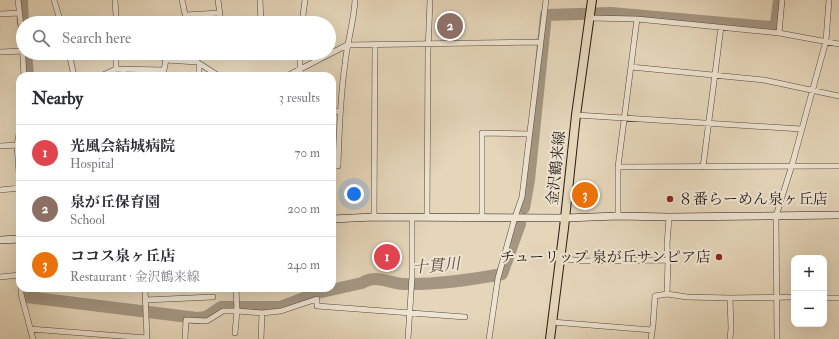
<!DOCTYPE html>
<meta charset="utf-8">
<style>
body{margin:0;font-family:"IM FELL Double Pica","Noto Serif JP",serif;background:#f7f7f7;color:#2b2b33}
.controls{position:absolute;right:12px;bottom:12px;display:grid;overflow:hidden;border-radius:8px;box-shadow:0 4px 16px #0002}
.controls button{width:36px;height:36px;display:grid;place-items:center;padding:0;border:0;border-bottom:1px solid #e1e1e2;background:#fff;color:#2b2b33;font:20px sans-serif}
.you{position:absolute;left:354px;top:194px;width:14px;height:14px;margin:-10px;border:3px solid #fff;border-radius:50%;background:#1a73e8;box-shadow:0 0 0 6px #1a73e833}
.badge{display:grid;place-items:center;width:26px;height:26px;border-radius:50%;background:#7c3aed;color:#fff;font-size:13px;font-weight:700}
.pin{position:absolute;translate:-50% -50%;border:2px solid #fff;box-shadow:0 1px 4px #0006}
.list{margin:0;padding:0;list-style:none}
h2{display:flex;justify-content:space-between;align-items:center;height:52px;margin:0;padding:0 16px;font-size:17px}
h2 small{font-size:13px;font-weight:400;color:#7c7c81}
.list li{display:grid;grid-template-columns:26px 1fr auto;gap:12px;align-items:center;box-sizing:border-box;height:56px;padding:0 16px;border-top:1px solid #e1e1e2}
.list b{display:block;font-size:15px;white-space:nowrap}
.list p{margin:0;font-size:13px;white-space:nowrap;color:#7c7c81}
.list em{font-size:13px;font-style:normal;color:#7c7c81}
.icon{flex:none;width:22px;height:22px;fill:none;stroke:currentColor;stroke-width:2;stroke-linecap:round;stroke-linejoin:round}
.map{position:relative;flex:none;width:839px;height:339px;overflow:hidden}
.search{position:absolute;background:#fff;box-shadow:0 4px 16px #0002;left:16px;top:16px;width:320px;height:44px;display:flex;align-items:center;gap:10px;box-sizing:border-box;padding:0 14px;border-radius:22px;color:#7c7c81;font-size:15px}
.panel{position:absolute;background:#fff;box-shadow:0 4px 16px #0002;left:16px;top:72px;width:320px;height:220px;border-radius:12px}
.map>svg:first-child{display:block}
</style>
<div class="map">
<svg width="839" height="339" viewBox="0 0 839 339">
<rect width="100%" height="100%" fill="#e5d6ba"/>
<filter id="stains"><feTurbulence type="fractalNoise" baseFrequency=".005" numOctaves="4"/><feColorMatrix values="0 0 0 0 .2 0 0 0 0 .09 0 0 0 0 .02 0 0 0 .5 -.17"/></filter>
<radialGradient id="worn" r=".72"><stop offset=".6" stop-color="#630" stop-opacity="0"/><stop offset="1" stop-color="#630" stop-opacity=".3"/></radialGradient>
<g fill="none" stroke-linecap="round" stroke-linejoin="round">
<path stroke="#a49682" stroke-width="12" d="M22,0L23,23
M26,53L28,76
M524,208L529,180L546,15L611,13L770,27L776,24L779,0
M26,288L27,297L197,318L206,317L221,307H280L317,293L362,283C376,274 388,283 403,284C437,285 470,280 502,274L520,224"/>
<g stroke="#56493e" stroke-width="6">
<path id="street" d="M18,0L21,26L24,76
M54,0L61,23
M115,0L116,15
M182,0L187,23
M218,0L221,23
M260,0L261,23
M0,14L19,13
M186,15L220,13
M590,18L637,19L779,33L839,44
M302,23L305,0
M779,33L782,0
M0,52L23,51
M69,53L74,76
M116,53V69
M157,53L166,60L197,62L219,76
M194,53L197,62
M199,64V76
M631,67L764,80L839,96
M123,70L124,76
M101,76L116,69L164,70L166,60
M287,76L347,45L540,42
M300,76V53
M332,112L340,111
M576,115L801,129
M20,128L17,145L20,186
M0,146L17,145
M332,166H338C339,132 340,98 345,64C347,42 354,22 355,0
M618,167L839,166
M703,167L721,27
M0,190L20,188
M618,216V167L637,19
M374,217L375,45
M427,217L428,52L430,0
M482,217V133L529,134
M560,258L581,261L668,260L667,294
M668,260L667,245L669,217
M0,277L20,275
M21,288V294L33,339
M145,288L147,339
M236,288L237,311L262,313L261,339
M824,298H839
M145,300L213,297
M262,313L281,311L317,299V306L465,317
M552,322L652,330
M30,329L147,338
M185,339L186,320L207,321L223,311H237L235,333
M408,339L412,277V217
M489,339L498,278L515,217L522,197L546,0
M651,339L653,325L655,296L667,294L687,297L730,298L794,297
M730,339L731,328L730,298
M777,339L776,216L792,165L826,41L829,0"/>
</g>
<g stroke="#261a15" stroke-width="8">
<path id="secondary" d="M332,219L374,217L565,218L618,216L669,217L839,215
M0,240L20,239"/>
</g>
<g stroke="#261a15" stroke-width="10">
<path id="primary" d="M550,339L564,228L576,115L592,0"/>
</g>
<use href="#street" stroke="#eee4d2" stroke-width="5"/>
<use href="#secondary" stroke="#eee4d2" stroke-width="7"/>
<use href="#primary" stroke="#e5d6ba" stroke-width="8"/>
</g>
<g fill="#8f2418" stroke="#eee4d2" stroke-width="1.5">
<circle cx="670" cy="199" r="4"/>
<circle cx="719" cy="257" r="4"/>
</g>
<g text-anchor="middle" stroke-width="4" stroke-linejoin="round" paint-order="stroke">
<g font-size="15" fill="#261a15" stroke="#eee4d2">
<text transform="translate(556 168) rotate(-84)" y="5">金沢鶴来線</text>
</g>
<g font-size="15" fill="#261a15" stroke="#eee4d2" text-anchor="start">
<text x="678" y="204">８番らーめん泉ヶ丘店</text>
<text x="711" y="262" text-anchor="end">チューリップ 泉が丘サンピア店</text>
</g>
<g font-size="16" font-style="italic" fill="#584c41" stroke="#eee4d2">
<text transform="translate(436 265) rotate(-5)" y="6">十貫川</text>
</g>
</g>
<rect width="100%" height="100%" filter="url(#stains)"/>
<rect width="100%" height="100%" fill="url(#worn)"/>
</svg>
<div class="controls">
<button>+</button>
<button>−</button>
</div>
<div class="you"></div>
<div class="pin badge" style="left:387px;top:257px;background:#e0444e">1</div>
<div class="pin badge" style="left:450px;top:26px;background:#8d6e63">2</div>
<div class="pin badge" style="left:585px;top:195px;background:#e8710a">3</div>
<div class="search"><svg class="icon" aria-label="search" viewBox="0 0 24 24"><circle cx="10" cy="10" r="6"/><path d="M15 15l6 6"/></svg>Search here</div>
<section class="panel">
<h2>Nearby<small>3 results</small></h2>
<ul class="list">
<li><span class="badge" style="background:#e0444e">1</span><div><b>光風会結城病院</b><p>Hospital</p></div><em>70 m</em></li>
<li><span class="badge" style="background:#8d6e63">2</span><div><b>泉が丘保育園</b><p>School</p></div><em>200 m</em></li>
<li><span class="badge" style="background:#e8710a">3</span><div><b>ココス泉ヶ丘店</b><p>Restaurant · 金沢鶴来線</p></div><em>240 m</em></li>
</ul>
</section>
</div>
